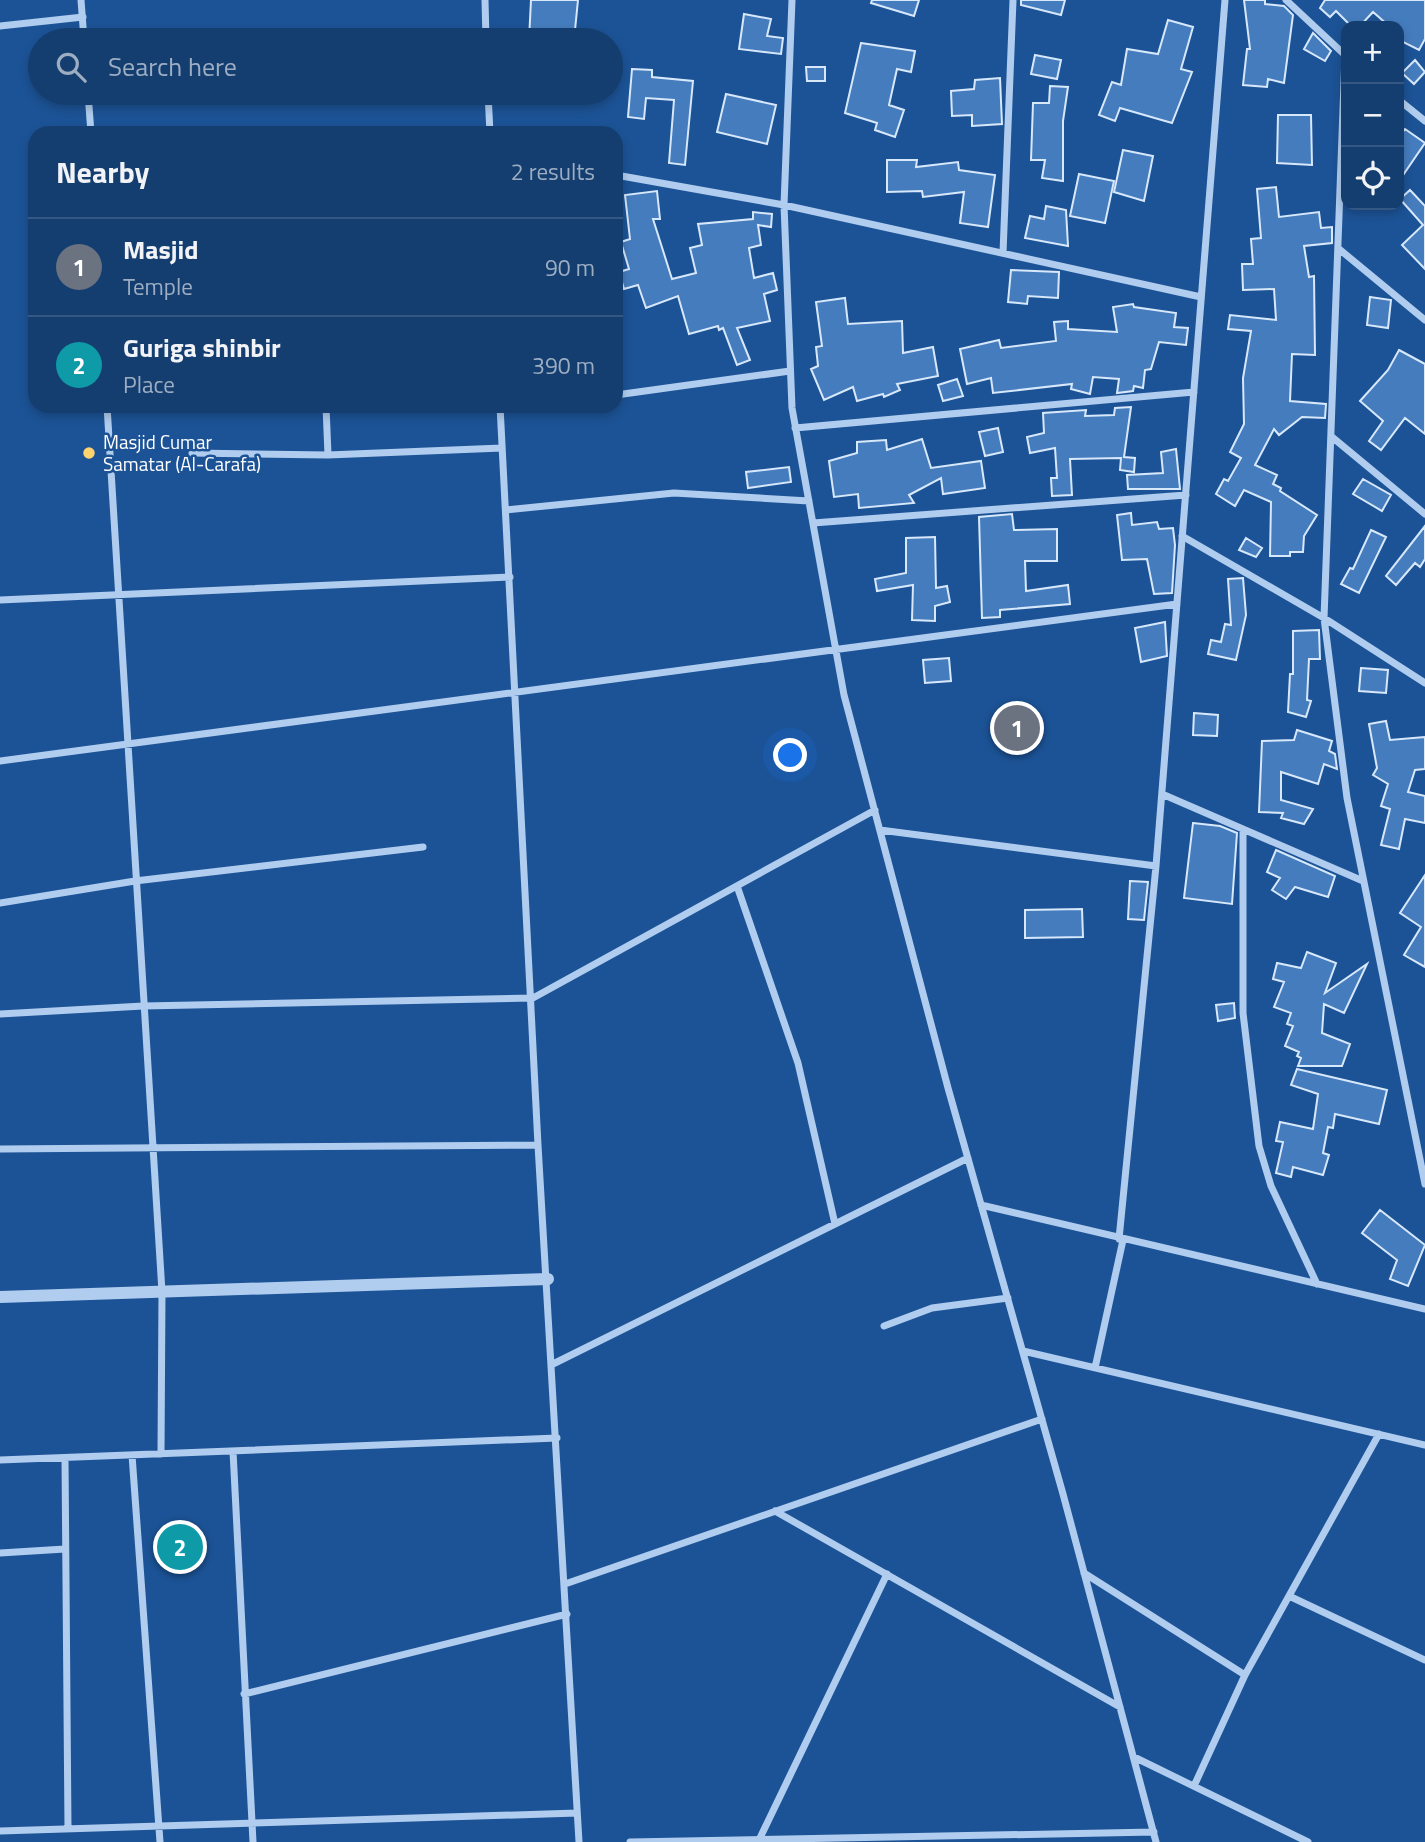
<!DOCTYPE html>
<meta charset="utf-8">
<style>
body{margin:0;font-family:"Titillium Web",sans-serif;background:#1e4575;color:#f1f3f6}
.controls{position:absolute;right:21px;top:21px;display:grid;overflow:hidden;border-radius:14px;box-shadow:0 4px 10px #0003}
.controls button{width:63px;height:63px;display:grid;place-items:center;padding:0;border:0;border-bottom:2px solid #345783;background:#153e70;color:#f1f3f6;font:35px sans-serif}
.you{position:absolute;left:791px;top:756px;width:24px;height:24px;margin:-18px;border:5px solid #fff;border-radius:50%;background:#1a73e8;box-shadow:0 0 0 10px #1a73e833}
.badge{display:grid;place-items:center;width:46px;height:46px;border-radius:50%;background:#90b9f0;color:#fff;font-size:23px;font-weight:700}
.pin{position:absolute;translate:-50% -50%;border:4px solid #fff;box-shadow:0 2px 7px #0006}
.list{margin:0;padding:0;list-style:none}
h2{display:flex;justify-content:space-between;align-items:center;height:91px;margin:0;padding:0 28px;font-size:30px}
h2 small{font-size:23px;font-weight:400;color:#9daec3}
.list li{display:grid;grid-template-columns:46px 1fr auto;gap:21px;align-items:center;box-sizing:border-box;height:98px;padding:0 28px;border-top:2px solid #345783}
.list b{display:block;font-size:26px;white-space:nowrap}
.list p{margin:0;font-size:23px;white-space:nowrap;color:#9daec3}
.list em{font-size:23px;font-style:normal;color:#9daec3}
.icon{flex:none;width:38px;height:38px;fill:none;stroke:currentColor;stroke-width:2;stroke-linecap:round;stroke-linejoin:round}
.map{position:relative;flex:none;width:1425px;height:1842px;overflow:hidden}
.search{position:absolute;background:#153e70;box-shadow:0 4px 10px #0003;left:28px;top:28px;width:595px;height:77px;display:flex;align-items:center;gap:18px;box-sizing:border-box;padding:0 24px;border-radius:38px;color:#9daec3;font-size:26px}
.panel{position:absolute;background:#153e70;box-shadow:0 4px 10px #0003;left:28px;top:126px;width:595px;height:287px;border-radius:21px}
.map>svg:first-child{display:block}
</style>
<div class="map">
<svg width="1425" height="1842" viewBox="0 0 1425 1842">
<rect width="100%" height="100%" fill="#1c5396"/>
<path fill="#457cbd" stroke="#d7e8fb" stroke-width="2" d="M531,0H578L574,40H529Z
M872,0H919L914,16L871,3Z
M1021,0H1065L1061,15L1021,5Z
M1244,0H1265V4L1284,6L1293,15L1284,83L1268,79L1267,87L1243,85L1247,49H1250Z
M1325,0H1425V39L1419,50L1399,40V26H1389L1373,12L1360,26H1351L1336,11L1330,17L1320,8Z
M744,14L771,19L767,36L783,38L781,54L739,49Z
M1168,20L1193,27L1181,69L1192,72L1172,123L1120,108L1115,121L1099,115L1112,82L1121,85L1127,49L1158,54Z
M1313,33L1331,51L1325,61L1304,49Z
M861,43L915,51L911,72L897,69L889,105L904,110L895,137L875,130L877,123L845,113Z
M1035,55L1061,60L1057,79L1031,74Z
M1415,60L1425,72L1414,84L1402,73Z
M806,67H825V81H807Z
M632,69L652,70V77L693,81L685,165L669,163L674,100L646,98L644,119L628,117Z
M1000,78L1002,124L972,126V115L952,116L951,91L974,89L975,80Z
M1050,86L1068,87L1063,121V181L1042,178L1045,160H1031L1033,103H1049Z
M726,94L776,105L767,144L717,132Z
M1278,115H1311L1312,165L1277,163Z
M1405,129L1425,143L1399,181V137Z
M1123,150L1153,156L1144,201L1114,192Z
M887,160H917L916,167L958,162L959,170L995,175L988,227L960,223L964,192L923,197L922,191L887,192Z
M1079,174L1114,181L1105,223L1070,216Z
M1276,187L1279,217L1319,212L1321,228L1332,227V243L1304,246L1309,277L1314,276L1315,355L1292,354L1290,401L1326,404L1325,418L1302,417L1279,435L1274,429L1255,465L1277,475L1273,484L1281,488L1280,491L1317,515L1304,536L1303,552H1290V556H1270L1271,502L1244,490L1235,506L1216,494L1224,479L1228,481L1241,458L1230,452L1244,424L1243,378L1251,331L1228,329L1230,315L1276,320L1274,289L1243,290L1242,264H1253L1251,239L1261,238L1257,189Z
M1410,190L1425,206V269L1402,245L1423,225L1400,199Z
M657,191L660,219H653L672,279L696,273L690,248L702,245L698,224L753,219V212L772,214L771,227L758,225L761,245L749,248L754,278L773,273L777,290L764,294L770,321L737,328L750,360L737,365L723,328L719,330L718,326L689,334L678,296L646,308L638,285L624,289L619,272L629,269L621,242L630,239L625,195Z
M1046,206L1066,210L1068,246L1025,238L1030,216L1044,219Z
M1011,270L1059,272L1058,298L1028,296L1027,304L1008,302Z
M1370,297L1391,300L1388,328L1367,325Z
M845,298L848,324L902,321L903,353L933,347L938,376L897,384L900,390L884,397L883,394L857,401L853,387L824,400L811,369L818,366L816,347L822,346L816,302Z
M1133,304L1134,307L1176,313L1174,327L1188,328L1186,345L1159,342L1151,369L1145,370L1143,388L1134,386L1133,391L1117,393L1119,379L1093,377L1090,394L1071,389L1072,384L993,393L991,378L967,384L960,349L999,340L1001,348L1056,341L1054,322L1068,321V329L1117,332L1113,307Z
M1399,350L1425,364V434L1405,418L1381,450L1369,441L1383,421L1360,401L1388,370Z
M957,379L963,396L943,401L938,385Z
M1131,407L1124,457L1135,458L1134,472L1120,470L1121,458L1070,459L1072,495L1052,496L1051,478H1057L1055,448L1030,453L1027,437L1044,433L1043,413L1086,410L1085,416L1114,415L1115,408Z
M998,428L1003,452L985,456L979,432Z
M922,439L931,468L981,461L985,488L943,494L941,478L909,495L914,503L859,508L858,494L834,497L829,461L857,453V442L886,440L887,450Z
M1176,449L1180,489H1128L1127,475L1163,473L1161,452Z
M789,467L791,482L748,488L746,472Z
M1363,479L1391,495L1382,511L1353,494Z
M1131,513L1132,525L1157,522L1159,529L1173,528L1175,545L1172,593L1154,594L1147,559L1122,560L1117,515Z
M1012,514L1014,530L1057,529V561H1025L1026,591L1068,585L1070,604L1000,610V617L982,618L979,517Z
M1425,526V559L1420,567L1415,563L1396,585L1386,576Z
M1371,530L1386,537L1359,593L1341,584L1350,568L1353,569Z
M935,537L936,588L947,586L950,602L935,606V621L912,620L913,585L877,591L875,579L906,573V538Z
M1246,538L1262,548L1256,557L1239,550Z
M1243,578L1246,615L1236,660L1208,654L1211,640L1221,642L1225,624L1231,625L1228,579Z
M1165,622L1167,656L1141,662L1135,628Z
M1319,630L1320,659H1309L1307,700L1311,701L1306,717L1288,712L1290,674H1293V631Z
M949,658L951,681L925,683L923,660Z
M1361,668L1388,670L1386,693L1359,691Z
M1194,713L1218,715L1217,736L1193,735Z
M1386,721L1390,740L1425,737V769L1415,770L1408,792L1425,796V823L1405,819L1399,849L1381,845L1390,809L1381,806L1388,784L1373,775L1377,768L1369,724Z
M1297,730L1332,741L1329,751L1335,754L1337,769L1324,764L1318,784L1281,772V800L1313,809L1304,824L1281,818L1283,813L1259,812L1262,741L1294,740Z
M1193,823L1220,826L1237,833L1232,904L1184,898Z
M1276,850L1335,876L1328,897L1295,887L1286,899L1272,890L1280,878L1267,872Z
M1425,875V967L1404,955L1421,927L1400,913Z
M1130,881L1148,882L1144,920L1128,919Z
M1082,909L1083,937L1025,938V910Z
M1307,952L1336,963L1325,993L1367,964L1344,1013L1324,1004L1322,1033L1350,1044L1342,1066H1298L1301,1058L1297,1056L1299,1052L1285,1046L1293,1026L1287,1024L1291,1013L1274,1007L1284,982L1273,979L1277,963L1301,968Z
M1234,1003L1235,1018L1218,1021L1216,1005Z
M1297,1069L1387,1090L1379,1124L1335,1114L1333,1128L1328,1127L1323,1153L1329,1155L1323,1175L1293,1167L1291,1177L1276,1173L1283,1142L1276,1141L1280,1122L1313,1129L1318,1094L1291,1085Z
M1380,1210L1425,1245L1408,1286L1390,1279L1397,1260L1362,1233Z"/>
<g fill="none" stroke-linecap="round" stroke-linejoin="round">
<path stroke="#b0cdef" stroke-width="7" d="M81,0L84,40
M485,0L486,40
M792,0L784,205L792,408L844,695L948,1088L1063,1494L1156,1842
M1286,0L1346,56
M0,26L83,17
M1345,55L1324,618L1347,798L1425,1184
M88,93L91,133
M488,93L490,133
M1399,100L1425,121
M616,175L784,205L1201,297
M1339,249L1425,320
M1003,253L1013,0
M616,395L790,371
M107,406L162,1292L161,1454
M326,406L328,455
M500,406L538,1145L579,1842
M501,410L530,406
M795,428L1194,392
M1332,437L1425,514
M192,453L328,455L502,448
M506,510L674,493L809,501
M813,523L1186,495
M1182,536L1324,618L1425,683
M0,600L510,577
M0,761L1177,604
M1162,794L1363,881
M1243,829V1013L1259,1146L1271,1186L1317,1284
M880,830L1156,866
M737,886L798,1063L835,1224
M0,903L135,881L423,847
M0,1014L143,1006L533,998L875,810
M0,1149L538,1145
M981,1205L1425,1309
M1119,1239L1156,866L1225,0
M884,1326L932,1308L1008,1298
M1023,1351L1425,1445
M553,1364L968,1158
M1095,1368L1123,1240
M233,1451L253,1842
M132,1455L160,1842
M65,1458L68,1829
M0,1460L557,1438
M775,1511L1120,1707
M0,1553L65,1549
M1084,1573L1245,1675
M565,1584L1042,1419
M1289,1596L1425,1660
M244,1694L567,1614
M1134,1757L1308,1842
M1194,1786L1245,1675L1379,1434
M0,1831L577,1813
M759,1840L887,1574
M630,1842L1154,1832"/>
<path stroke="#b0cdef" stroke-width="12" d="M0,1297L548,1279"/>
</g>
<circle fill="#ffd46f" stroke="#1c5396" stroke-width="2.5" cx="89" cy="453" r="7"/>
<g text-anchor="middle" stroke-width="5" stroke-linejoin="round" paint-order="stroke">
<g font-size="19" fill="#fff" stroke="#1c5396" text-anchor="start">
<text x="103" y="449">Masjid Cumar<tspan x="103" dy="22">Samatar (Al-Carafa)</tspan></text>
</g>
</g>
</svg>
<div class="controls">
<button>+</button>
<button>−</button>
<button><svg class="icon" aria-label="locate" viewBox="0 0 24 24"><circle cx="12" cy="12" r="6"/><path d="M12 2v4M12 18v4M2 12h4M18 12h4"/></svg></button>
</div>
<div class="you"></div>
<div class="pin badge" style="left:1017px;top:728px;background:#6b7280">1</div>
<div class="pin badge" style="left:180px;top:1547px;background:#0f9aa8">2</div>
<div class="search"><svg class="icon" aria-label="search" viewBox="0 0 24 24"><circle cx="10" cy="10" r="6"/><path d="M15 15l6 6"/></svg>Search here</div>
<section class="panel">
<h2>Nearby<small>2 results</small></h2>
<ul class="list">
<li><span class="badge" style="background:#6b7280">1</span><div><b>Masjid</b><p>Temple</p></div><em>90 m</em></li>
<li><span class="badge" style="background:#0f9aa8">2</span><div><b>Guriga shinbir</b><p>Place</p></div><em>390 m</em></li>
</ul>
</section>
</div>
